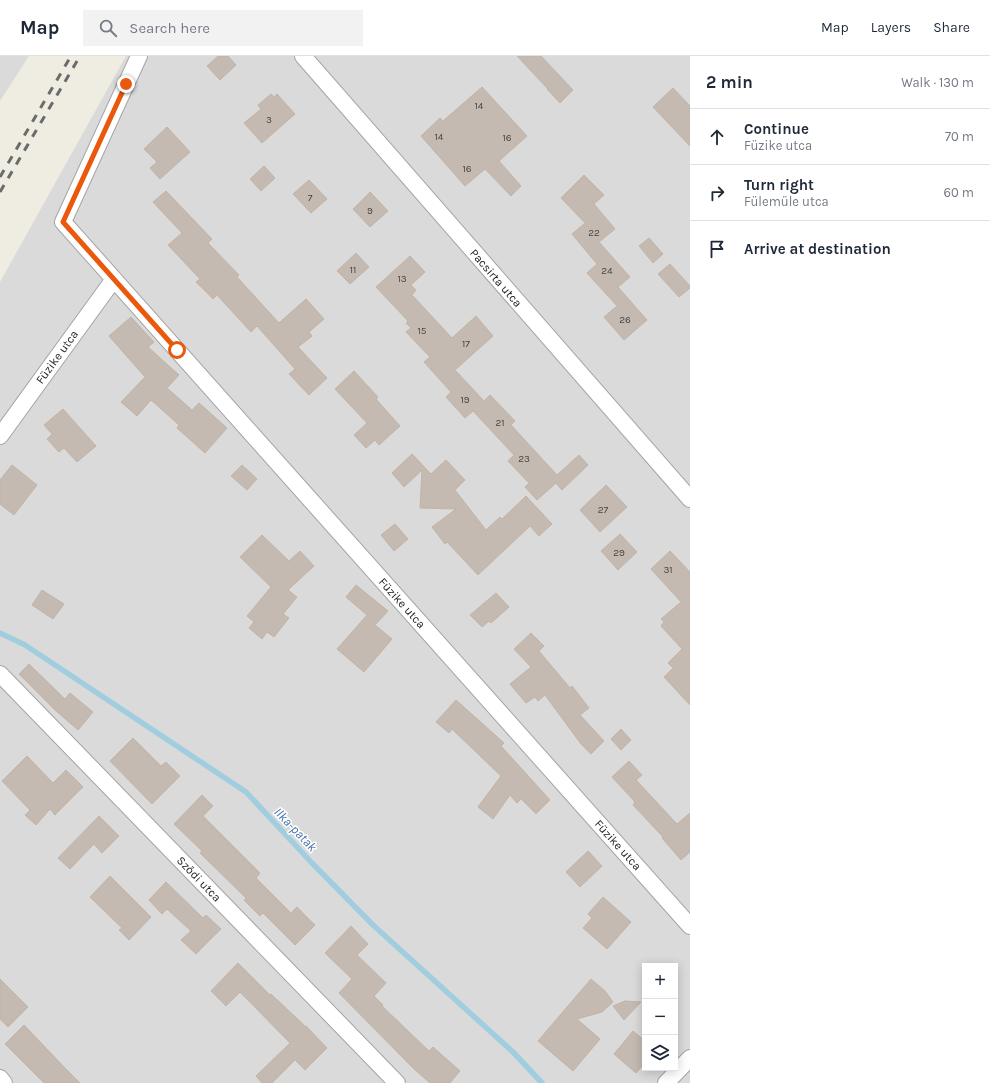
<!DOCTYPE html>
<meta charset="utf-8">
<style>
body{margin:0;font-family:Karla,sans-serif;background:#f2f2f3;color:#1f2937}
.controls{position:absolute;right:12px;bottom:12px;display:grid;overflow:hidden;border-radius:0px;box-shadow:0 2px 10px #0003}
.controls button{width:36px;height:36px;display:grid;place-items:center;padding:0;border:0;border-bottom:1px solid #e0e1e3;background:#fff;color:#1f2937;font:20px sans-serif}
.stop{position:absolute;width:12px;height:12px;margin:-9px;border:3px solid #ea580c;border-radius:50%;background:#fff}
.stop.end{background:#ea580c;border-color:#fff;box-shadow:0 1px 4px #0008}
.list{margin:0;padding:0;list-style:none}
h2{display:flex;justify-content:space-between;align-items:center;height:52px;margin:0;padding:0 16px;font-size:17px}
h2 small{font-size:13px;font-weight:400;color:#747a83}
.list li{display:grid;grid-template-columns:26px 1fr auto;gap:12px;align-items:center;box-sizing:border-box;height:56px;padding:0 16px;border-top:1px solid #e0e1e3}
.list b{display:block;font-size:15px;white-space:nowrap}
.list p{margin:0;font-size:13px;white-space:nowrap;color:#747a83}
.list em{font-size:13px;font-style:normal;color:#747a83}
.icon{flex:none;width:22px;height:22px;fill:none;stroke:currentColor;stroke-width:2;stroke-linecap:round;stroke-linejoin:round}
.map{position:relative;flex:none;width:690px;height:1027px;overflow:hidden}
header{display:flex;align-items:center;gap:24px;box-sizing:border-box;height:56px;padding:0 20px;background:#fff;border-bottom:1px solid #e0e1e3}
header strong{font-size:19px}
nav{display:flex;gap:22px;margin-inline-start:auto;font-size:14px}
.search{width:280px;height:36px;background:#f2f2f3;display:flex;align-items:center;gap:10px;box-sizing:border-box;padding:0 14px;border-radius:0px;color:#747a83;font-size:15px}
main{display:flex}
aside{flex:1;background:#fff}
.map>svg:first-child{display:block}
</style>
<header>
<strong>Map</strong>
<div class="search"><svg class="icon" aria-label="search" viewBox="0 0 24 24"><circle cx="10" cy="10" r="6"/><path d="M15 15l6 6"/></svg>Search here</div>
<nav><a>Map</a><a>Layers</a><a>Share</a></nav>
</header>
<main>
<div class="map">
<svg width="690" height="1027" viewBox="0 0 690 1027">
<rect width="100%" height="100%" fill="#efece2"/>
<path fill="#dbdada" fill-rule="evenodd" d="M0,0H29L0,45Z
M126,0H690V1027H0V226ZM645,910H675V1012H645Z"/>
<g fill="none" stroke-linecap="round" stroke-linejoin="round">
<path stroke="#a0cedf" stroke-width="5.5" d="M0,577L25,589L246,736L311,806L373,869L513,996L542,1027"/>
</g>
<path fill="#c4bab2" stroke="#c2b3a4" d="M218,0H228L236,9L220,24L207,10Z
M517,0H541L573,34L560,47L547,33H548Z
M482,31L527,80L499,105L521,130L511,140L485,113L465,130L421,80L440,62L443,65Z
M673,32L690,50V90L653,51Z
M271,38L274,41L277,38L295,58L262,87L244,67L261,53L258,49Z
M167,71L190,96L160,123L150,112L157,106L144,93Z
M264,110L275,122L261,135L250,123Z
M584,119L604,139L594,148L615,173L599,186L630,221L618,231L647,264L624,284L604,261L617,250L587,217L597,208L572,178L585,167L561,142Z
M309,124L327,143L311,157L293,138Z
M166,135L212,183L208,187L239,219L237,221L279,267L306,243L324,263L309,276L312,280L298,291L327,322L309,339L289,318L295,313L257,270L251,276L217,239L213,243L196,226L200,223L168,189L182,177L153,146Z
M370,136L388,155L370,171L353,153Z
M649,182L663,198L653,207L639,190Z
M356,197L369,211L350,228L337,215Z
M410,200L425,216L411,229L416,234L412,239L452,282L476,260L493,280L455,314L484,345L490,339L515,365L511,369L557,419L579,399L588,409L562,434L556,427L537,444L525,431L529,427L508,405L514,399L473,355L465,362L446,341L451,336L424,306L430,301L406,276L411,272L406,267L408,265L376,231Z
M670,208L690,230V232L679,241L658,218Z
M131,261L154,286L148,291L179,319L167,332L192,354L199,347L227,372L205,397L177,372L179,369L151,344L137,360L121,346L145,321L109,280Z
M354,315L378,341L376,343L400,370L379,389L375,384L366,392L354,379L367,367L335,333Z
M63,353L96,390L77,406L64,392L59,396L47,383L52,378L44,369Z
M412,398L431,418L446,404L465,424L455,434L486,474L500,461L502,463L526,440L552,468L539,480L530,470L478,519L447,486L445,488L432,471L456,453L420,452L422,414L404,431L392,417Z
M12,409L37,429L14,459L0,448V424Z
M242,409L257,423L247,434L231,420Z
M606,429L627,451L600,476L580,454Z
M395,468L408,483L394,495L381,479Z
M620,478L637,496L618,514L601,495Z
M262,479L289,505L300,495L314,510L288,534L297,541L283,558L289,562L274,581L267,576L262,583L249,572L254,566L247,560L271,531L240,501Z
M670,495L690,516V649L664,621L673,612L668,607L682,593L661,570L664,566L661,563L681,546L651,513Z
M356,529L388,555L375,569L392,583L364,616L337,593L367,559L346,541Z
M42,534L64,548L53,563L32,549Z
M496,537L509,551L491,567L489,565L482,571L470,559Z
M531,577L544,590L539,595L570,632L572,630L589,652L580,659L604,685L591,698L581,688L545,639L538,645L535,641L526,647L510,628L531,611L514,593Z
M29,608L65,643L70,637L93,656L78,674L55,654L19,618Z
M456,644L504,687L501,690L550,744L536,758L521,743L517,747L510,739L493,763L478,751L501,720L452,673L449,677L436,666Z
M621,673L631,684L621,694L611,683Z
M133,682L161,710L166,706L180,720L152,748L110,705Z
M27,700L53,727L66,714L83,731L55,759L50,753L36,769L25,759L30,754L2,725Z
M629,705L642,719L636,724L677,768L690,757V796L681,804L662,782L663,781L633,749L635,746L612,721Z
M202,739L213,750L203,760L260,817L256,822L291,857L297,851L315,869L295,889L263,857L260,860L244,844L246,842L200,797L202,795L174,768Z
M99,760L119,780L102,797L94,788L70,813L58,802Z
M588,795L602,810L580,831L566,816Z
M110,820L151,861L129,884L119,874L122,872L90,841Z
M166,826L203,862L206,859L221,873L196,898L181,884L191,875L167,853L162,858L149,844Z
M603,841L631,866L607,893L583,872L592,862L588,858Z
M351,870L368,888L357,899L386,927L374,940L383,949L382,950L429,995L433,991L460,1015L450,1027H430L414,1013L339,937L352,923L325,897Z
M238,907L270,939L271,938L306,971V970L327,992L305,1014L295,1004L272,1027H262L256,1020L290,987L240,936L226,950L211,935Z
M0,923L28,951L8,971L0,963Z
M591,923L605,935L613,946L602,956L577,963L600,983L573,1015L538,985Z
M625,945L641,946L624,964L613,950Z
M24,969L65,1012L80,1027H44L5,988Z
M633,975L645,985V1007L636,1017L614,998Z"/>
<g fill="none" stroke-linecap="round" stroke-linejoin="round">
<g stroke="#a4a4a4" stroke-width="18">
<path id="minor" d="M139,0L63,166L690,870
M303,0L690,443
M0,380L114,223
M0,618L397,1027
M0,1022L4,1027
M666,1027L690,1002"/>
</g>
<use href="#minor" stroke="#fff" stroke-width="16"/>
<path stroke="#6b6b6b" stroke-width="3" stroke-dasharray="8 8" stroke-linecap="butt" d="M0,121L71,0
M0,136L80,0"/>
</g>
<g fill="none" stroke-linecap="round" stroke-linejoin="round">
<path stroke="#ea580c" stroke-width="5" d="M126,28L63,166L177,294"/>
</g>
<g text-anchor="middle" stroke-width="3" stroke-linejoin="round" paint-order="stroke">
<g font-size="10" fill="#474442">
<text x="479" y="53">14</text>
<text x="269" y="67">3</text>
<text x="439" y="84">14</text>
<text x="507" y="85">16</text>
<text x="467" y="116">16</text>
<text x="310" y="145">7</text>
<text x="370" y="158">9</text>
<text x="594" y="180">22</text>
<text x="353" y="217">11</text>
<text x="607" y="218">24</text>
<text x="402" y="226">13</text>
<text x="625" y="267">26</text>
<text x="422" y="278">15</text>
<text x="466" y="291">17</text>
<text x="465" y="347">19</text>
<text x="500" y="370">21</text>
<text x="524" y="406">23</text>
<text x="603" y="457">27</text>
<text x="619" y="500">29</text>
<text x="668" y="517">31</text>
</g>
<g font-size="12" fill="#1d1d1d" stroke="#fff">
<text transform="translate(496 222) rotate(49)" y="4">Pacsirta utca</text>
<text transform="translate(57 301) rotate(-54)" y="4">Füzike utca</text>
<text transform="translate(402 547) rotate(48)" y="4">Füzike utca</text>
<text transform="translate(618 789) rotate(48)" y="4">Füzike utca</text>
<text transform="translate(199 823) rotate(46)" y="4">Sződi utca</text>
</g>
<g font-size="13" font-style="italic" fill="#4475b2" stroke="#fff">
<text transform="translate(296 773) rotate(46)" y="5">Ilka-patak</text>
</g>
</g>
</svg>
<div class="controls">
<button>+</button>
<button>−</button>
<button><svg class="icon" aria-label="layers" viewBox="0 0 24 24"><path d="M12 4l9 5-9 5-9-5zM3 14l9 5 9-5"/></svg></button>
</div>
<div class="stop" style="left:177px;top:294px"></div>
<div class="stop end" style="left:126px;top:28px"></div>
</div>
<aside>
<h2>2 min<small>Walk · 130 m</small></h2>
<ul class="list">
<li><svg class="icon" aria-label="ahead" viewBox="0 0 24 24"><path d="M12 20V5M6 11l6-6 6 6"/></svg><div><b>Continue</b><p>Füzike utca</p></div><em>70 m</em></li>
<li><svg class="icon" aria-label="right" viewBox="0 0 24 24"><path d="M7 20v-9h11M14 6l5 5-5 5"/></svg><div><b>Turn right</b><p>Fülemüle utca</p></div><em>60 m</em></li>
<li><svg class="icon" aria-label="arrive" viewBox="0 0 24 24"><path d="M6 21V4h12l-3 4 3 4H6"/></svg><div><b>Arrive at destination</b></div></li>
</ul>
</aside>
</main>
